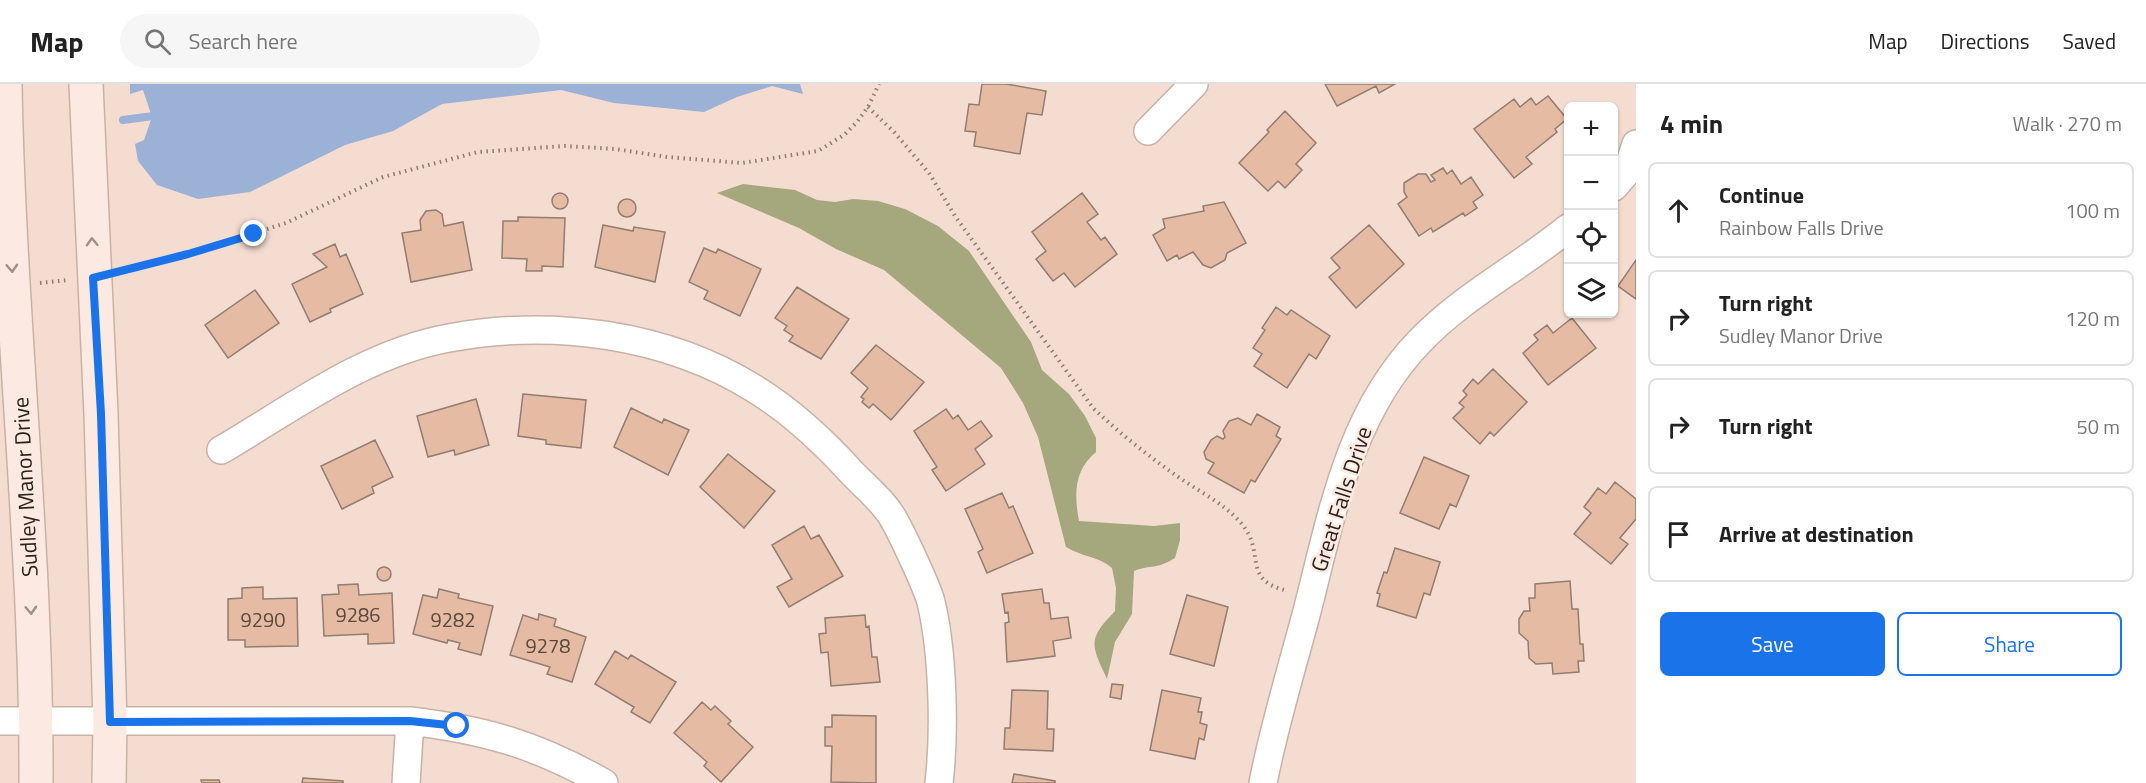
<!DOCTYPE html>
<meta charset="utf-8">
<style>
body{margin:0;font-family:"Titillium Web",sans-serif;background:#f6f6f6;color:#222}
.controls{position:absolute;right:18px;top:18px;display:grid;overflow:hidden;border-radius:9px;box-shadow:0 2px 4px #0004}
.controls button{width:54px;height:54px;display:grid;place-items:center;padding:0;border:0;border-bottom:2px solid #e0e0e0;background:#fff;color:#222;font:30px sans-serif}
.stop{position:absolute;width:18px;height:18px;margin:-14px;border:4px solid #1a73e8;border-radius:50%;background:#fff}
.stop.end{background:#1a73e8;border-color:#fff;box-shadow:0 2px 6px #0008}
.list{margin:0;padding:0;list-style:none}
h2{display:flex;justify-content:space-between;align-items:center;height:78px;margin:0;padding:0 24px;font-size:26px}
h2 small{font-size:20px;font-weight:400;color:#767676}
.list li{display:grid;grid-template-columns:39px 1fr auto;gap:18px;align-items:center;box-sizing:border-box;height:96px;margin:0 12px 12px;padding:0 12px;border:2px solid #e0e0e0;border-radius:9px}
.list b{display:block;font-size:22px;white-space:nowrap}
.list p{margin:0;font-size:20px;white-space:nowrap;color:#767676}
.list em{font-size:20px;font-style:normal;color:#767676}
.actions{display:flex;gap:12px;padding:18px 24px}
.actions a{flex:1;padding:14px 0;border:2px solid #1a73e8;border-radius:9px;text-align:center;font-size:21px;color:#1a73e8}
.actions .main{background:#1a73e8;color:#fff}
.icon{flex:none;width:33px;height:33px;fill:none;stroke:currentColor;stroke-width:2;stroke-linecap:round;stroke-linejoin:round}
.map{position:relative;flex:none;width:1636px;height:699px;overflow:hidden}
header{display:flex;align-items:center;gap:36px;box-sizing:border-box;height:84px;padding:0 30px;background:#fff;border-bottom:2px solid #e0e0e0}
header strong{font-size:28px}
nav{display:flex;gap:33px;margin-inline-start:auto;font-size:21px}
.search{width:420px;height:54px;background:#f6f6f6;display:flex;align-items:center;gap:15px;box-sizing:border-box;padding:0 21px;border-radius:33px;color:#767676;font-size:22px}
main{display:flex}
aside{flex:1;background:#fff}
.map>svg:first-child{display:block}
</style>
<header>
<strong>Map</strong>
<div class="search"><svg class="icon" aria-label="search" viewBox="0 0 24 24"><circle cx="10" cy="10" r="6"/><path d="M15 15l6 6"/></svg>Search here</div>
<nav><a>Map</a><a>Directions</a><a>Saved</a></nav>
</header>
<main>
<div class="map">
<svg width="1636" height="699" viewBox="0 0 1636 699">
<rect width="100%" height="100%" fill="#f4dcd0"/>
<path fill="#a5a87d" d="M743,100L795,106L817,116L835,118L853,115L878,117L905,125L938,142L969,167L1031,258L1042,286L1069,310L1085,332L1096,354V368C1074,386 1074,410 1079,437L1154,442L1180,439V456L1175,474C1156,486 1152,480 1134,487L1132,530L1115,558L1107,595C1091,560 1087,556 1115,527L1116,504L1112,484C1098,472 1082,473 1066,463L1038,353L1023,319L1001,284L884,186L836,165L799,144L717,109Z"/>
<path fill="#9bb1d6" d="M130,0H800L803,10L772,2L737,13L704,28L614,19L561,6L442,20L393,47L345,61L250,108L198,115L157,101L138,77L135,60L144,56L152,33L143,6L130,10Z"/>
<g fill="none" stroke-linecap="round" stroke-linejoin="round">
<path stroke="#9bb1d6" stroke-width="8" d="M123,36L161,31"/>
</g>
<path fill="#e5bba3" stroke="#917d71" stroke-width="1.5" d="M982,0H1006L1046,7L1042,31L1027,29L1020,70L974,62L976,48L965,47L969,20L979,21Z
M1325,0H1395L1379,9L1376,2L1337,22Z
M1548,12L1567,35L1555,45L1557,48L1526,73L1532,80L1514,94L1474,45L1514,15L1520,23L1531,14L1536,21Z
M1285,27L1316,59L1296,80L1302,86L1285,104L1278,97L1268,107L1239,79L1269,48L1267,46Z
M1443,84L1447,90L1452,86L1461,100L1471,93L1483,111L1473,118L1477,124L1465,132L1463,129L1433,148L1431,144L1419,152L1398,120L1407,113L1404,108V99L1418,90H1426L1431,98L1435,96L1431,91Z
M1082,109L1098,130L1087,138L1101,156L1105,153L1117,170L1075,203L1064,189L1053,197L1036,175L1046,167L1032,148Z
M552 117a8 8 0 1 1 16 0a8 8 0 1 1-16 0Z
M618 124a9 9 0 1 1 18 0a9 9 0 1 1-18 0Z
M1224,118L1246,159L1227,169L1225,176L1211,184L1203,181L1193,168L1179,175L1177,171L1167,177L1153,151L1165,144L1163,135L1204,127L1203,122Z
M436,126L442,130L444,142L463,138L472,186L411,198L402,149L421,146L420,136L426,127Z
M518,133L565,134L563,183L542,182V187H526L527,175L502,174L503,137H518Z
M603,141L633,147L634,143L665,148L655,198L595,183Z
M1369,141L1404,180L1356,224L1329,193L1340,184L1331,174Z
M335,160L340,173L346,170L363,210L330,225L331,228L310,238L292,200L327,183L313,170Z
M704,164L716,169L718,165L761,185L740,232L704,215L708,207L689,198Z
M1636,176V215L1618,202Z
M797,203L849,235L821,275L789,257L793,252L784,246L787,242L775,234Z
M255,206L279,239L228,274L205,241Z
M1276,223L1287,231L1291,226L1330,252L1316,275L1309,270L1287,304L1254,282L1262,270L1253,264L1265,246L1262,244Z
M1572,234L1596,264L1548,301L1523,269L1538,256L1534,251L1547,241L1553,249Z
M876,261L924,298L891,336L873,320L869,324L862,318L864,315L861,313L868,304L851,289Z
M1493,285L1527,318L1494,352L1490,348L1480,360L1453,334L1464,323L1459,319L1467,311L1463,307L1473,295L1478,300Z
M523,310L586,316L581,364L546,360V356L518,352Z
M476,315L489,361L455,371L454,366L428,373L417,332Z
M631,324L662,339L664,335L689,346L668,391L614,363Z
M946,325L953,335L958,331L968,346L981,337L992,352L975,365L985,380L946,407L932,386L937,383L914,347Z
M1257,330L1280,343L1276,352L1281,355L1255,398L1251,396L1244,409L1208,389L1214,379L1206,375L1204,368L1211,356L1217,352L1223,355L1225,353L1223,347L1229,337L1238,334L1251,341Z
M375,356L393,393L372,403L374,409L342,425L321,382Z
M728,370L775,407L744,444L700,403Z
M1424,373L1469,392L1456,423L1450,420L1439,445L1400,429Z
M1615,398L1636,415V435L1620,454L1628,460L1611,480L1574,450L1591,429L1584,423L1598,404L1606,410Z
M1002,409L1009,424L1013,422L1033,469L987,489L978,468L983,465L965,425Z
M804,442L811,455L819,451L843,492L789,523L777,503L792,495L772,461Z
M1395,464L1440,478L1430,511L1424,509L1416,534L1377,522L1380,510L1377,509L1384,488L1387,489Z
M377 490a7 7 0 1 1 14 0a7 7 0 1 1-14 0Z
M1570,497L1572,525H1578L1580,560H1583L1584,577H1578L1579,588L1553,590L1552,579L1536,580L1529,574L1528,557L1519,549V535L1524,527H1530L1529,514H1535V500Z
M358,500L359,511L392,509L394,559L368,560V550L324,552L322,511L339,510L338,501Z
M263,503V515L297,514L298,562L245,563V556H228V515L242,514V504Z
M439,505L459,510L458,514L493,522L481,571L458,565L460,559L448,556L447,559L413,550L423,511L437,514Z
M1042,505L1044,519H1049L1051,535L1068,533L1071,554L1053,557L1055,572L1007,578L1005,539L1009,538L1008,528L1005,529L1002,510Z
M1187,511L1228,523L1214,582L1170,570Z
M539,530L556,535L554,542L586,553L572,598L547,590L550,583L510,571L523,531L538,536Z
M865,531L866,543L869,542L872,573H877L880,598L831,602L828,568L821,569L819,550L826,549L825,534Z
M615,567L628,575L631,571L676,598L650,639L631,628L634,623L595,600Z
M1112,600L1123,601L1121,615L1110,613Z
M1012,606L1048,607L1047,645H1054L1053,667L1004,665L1005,644H1010Z
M1162,606L1201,614L1198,628H1202L1200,639L1207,641L1204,656L1199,654L1195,675L1150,666Z
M702,618L711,626L715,622L731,637L728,640L753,663L721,698L704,682L707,678L674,649Z
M832,631L876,632V699L831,698L832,662H825V643H832Z
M1014,690L1055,697V699H1012Z
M303,694L343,697V699H302Z
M201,696H219L220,699H202Z"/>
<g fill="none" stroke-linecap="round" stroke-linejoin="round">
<g stroke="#c8b2a6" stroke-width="30">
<path id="minor" d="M1148,47L1194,0
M1614,103L1627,88L1636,60
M221,366C293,324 365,269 449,254C551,235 665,249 755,305C792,328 825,359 853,390C865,402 879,414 889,428C898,440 927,503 931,518C943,568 945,648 939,699
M0,637H410C486,646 537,661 604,699
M406,699L410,637
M1263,699C1274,642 1291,587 1306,531C1331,435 1348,331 1420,257C1463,212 1520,183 1568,144"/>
</g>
<g stroke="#c8b2a6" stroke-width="36">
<path id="secondary" d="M5,0C9,233 37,466 36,699
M86,0L101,330L110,638L109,699"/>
</g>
<path stroke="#8c7c74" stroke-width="4" stroke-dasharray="1.5 4.5" stroke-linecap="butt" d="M868,23L894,48L929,89L955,132L1093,324C1118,348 1146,370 1174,390C1196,406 1224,419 1241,439C1267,469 1240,496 1288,507
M123,187L188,170L286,139L383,93L478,68L565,62L615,65L667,73L742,79L818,67L844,51L857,38L868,23L879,0
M40,199L68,196"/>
<use href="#minor" stroke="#fff" stroke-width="27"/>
<use href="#secondary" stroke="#fce9e1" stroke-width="33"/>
</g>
<defs><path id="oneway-chevron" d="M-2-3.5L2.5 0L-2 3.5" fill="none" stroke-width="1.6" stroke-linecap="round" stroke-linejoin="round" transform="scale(1.5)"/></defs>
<g stroke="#9e8f89">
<use href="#oneway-chevron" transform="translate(92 158) rotate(-92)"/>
<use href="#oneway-chevron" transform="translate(12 184) rotate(87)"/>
<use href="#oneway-chevron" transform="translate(31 526) rotate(87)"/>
</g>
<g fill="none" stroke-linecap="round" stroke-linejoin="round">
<path stroke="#1a73e8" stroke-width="8" d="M254,150L188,170L93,194L101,330L110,638L410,637L457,642"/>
</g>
<g text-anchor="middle" stroke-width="5" stroke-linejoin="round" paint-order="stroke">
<g font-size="20" fill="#59483e">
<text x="358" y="538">9286</text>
<text x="263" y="543">9290</text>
<text x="453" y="543">9282</text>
<text x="548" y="569">9278</text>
</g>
<g font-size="22" fill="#2a211d" stroke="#feeae0">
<text transform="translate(25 403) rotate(-93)" y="8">Sudley Manor Drive</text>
<text transform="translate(1341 415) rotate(-72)" y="8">Great Falls Drive</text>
</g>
</g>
</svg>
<div class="controls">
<button>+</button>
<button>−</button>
<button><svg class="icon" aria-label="locate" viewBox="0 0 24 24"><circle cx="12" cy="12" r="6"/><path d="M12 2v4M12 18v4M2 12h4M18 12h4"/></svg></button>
<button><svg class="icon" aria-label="layers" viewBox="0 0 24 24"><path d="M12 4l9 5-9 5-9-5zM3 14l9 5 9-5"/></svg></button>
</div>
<div class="stop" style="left:457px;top:642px"></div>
<div class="stop end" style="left:254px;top:150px"></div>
</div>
<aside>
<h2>4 min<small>Walk · 270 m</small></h2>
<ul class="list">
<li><svg class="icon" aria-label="ahead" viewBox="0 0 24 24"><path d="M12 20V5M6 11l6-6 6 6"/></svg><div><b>Continue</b><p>Rainbow Falls Drive</p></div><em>100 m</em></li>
<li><svg class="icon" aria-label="right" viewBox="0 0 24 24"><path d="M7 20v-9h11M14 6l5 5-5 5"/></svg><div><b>Turn right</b><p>Sudley Manor Drive</p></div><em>120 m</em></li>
<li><svg class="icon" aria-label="right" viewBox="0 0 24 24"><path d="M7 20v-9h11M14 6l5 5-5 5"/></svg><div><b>Turn right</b></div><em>50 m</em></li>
<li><svg class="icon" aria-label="arrive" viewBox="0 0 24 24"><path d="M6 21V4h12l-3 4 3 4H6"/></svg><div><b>Arrive at destination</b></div></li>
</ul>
<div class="actions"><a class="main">Save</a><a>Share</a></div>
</aside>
</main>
